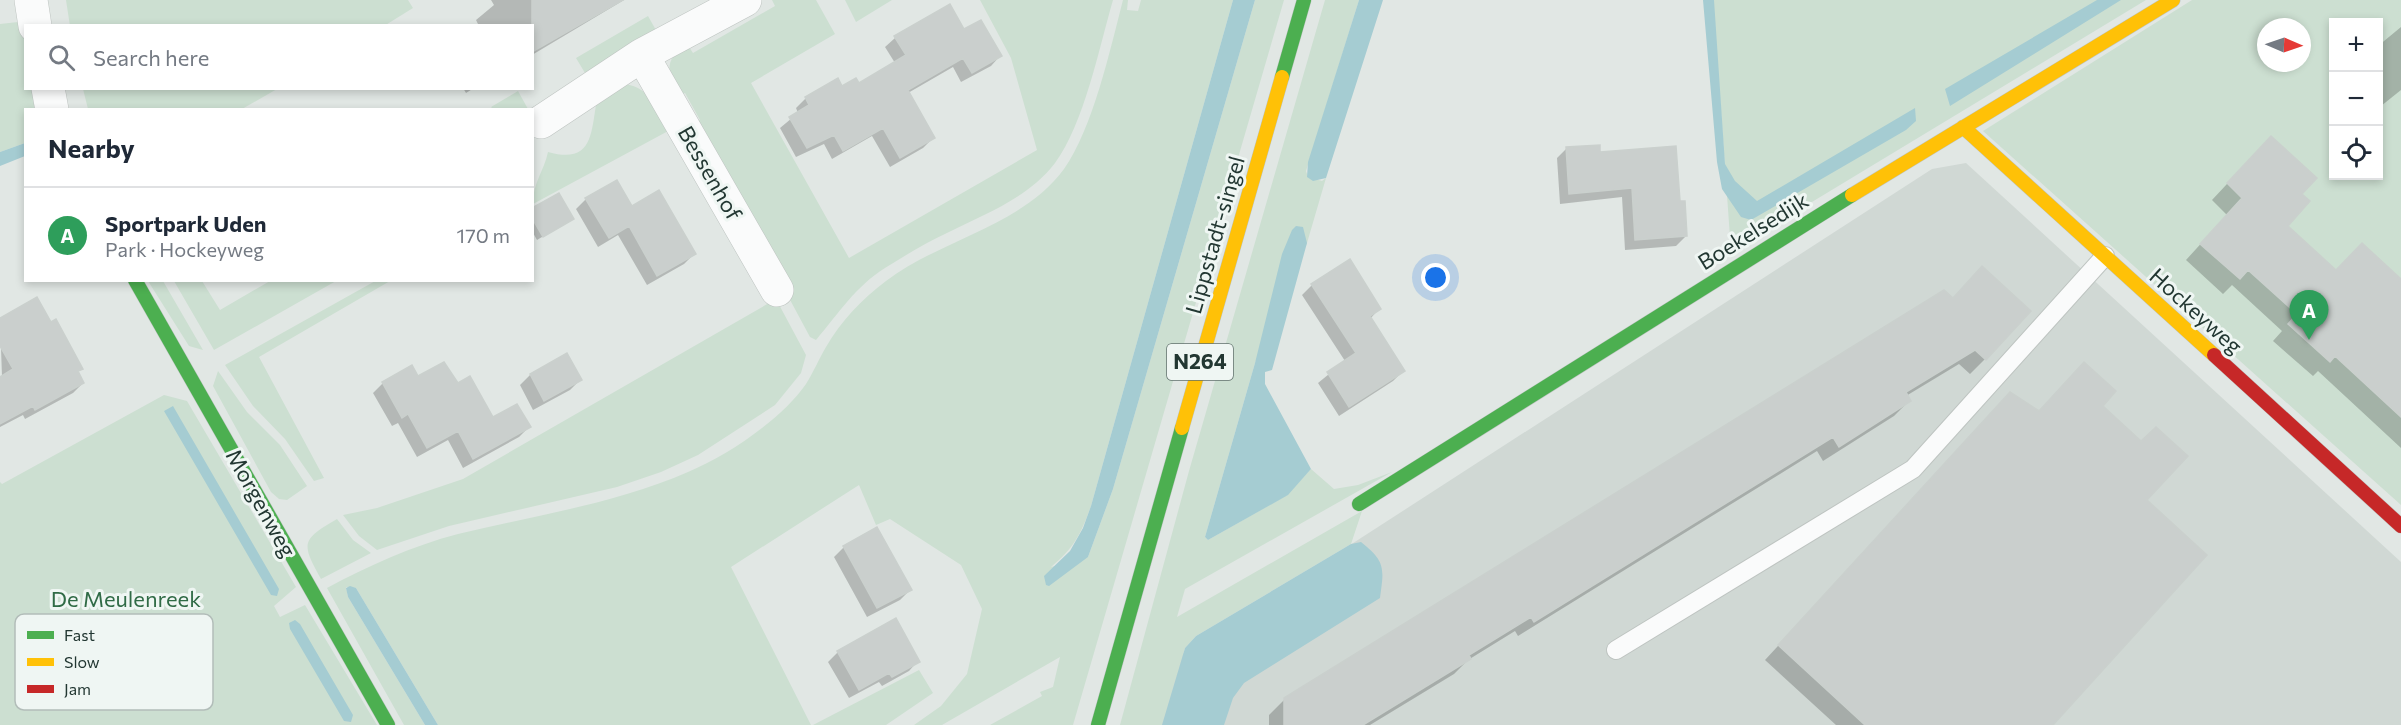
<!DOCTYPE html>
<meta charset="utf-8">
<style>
body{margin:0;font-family:Commissioner,sans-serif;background:#f2f2f3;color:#1f2937}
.controls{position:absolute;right:18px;top:18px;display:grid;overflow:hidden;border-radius:0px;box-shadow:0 3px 9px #0003}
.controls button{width:54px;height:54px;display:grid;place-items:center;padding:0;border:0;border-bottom:2px solid #e0e1e3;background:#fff;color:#1f2937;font:30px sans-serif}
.compass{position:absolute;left:2257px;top:18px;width:54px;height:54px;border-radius:50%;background:#fff;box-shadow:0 3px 9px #0003;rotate:92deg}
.you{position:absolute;left:1436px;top:278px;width:21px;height:21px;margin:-15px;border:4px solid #fff;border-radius:50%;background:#1a73e8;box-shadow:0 0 0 9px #1a73e833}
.badge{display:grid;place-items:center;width:39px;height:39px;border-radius:50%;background:#2563eb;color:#fff;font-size:20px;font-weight:700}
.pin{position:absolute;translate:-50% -50px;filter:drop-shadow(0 2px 3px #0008)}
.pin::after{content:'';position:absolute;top:32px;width:21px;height:18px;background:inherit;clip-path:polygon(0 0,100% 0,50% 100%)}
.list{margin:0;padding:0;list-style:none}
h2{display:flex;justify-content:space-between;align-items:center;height:78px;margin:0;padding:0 24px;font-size:26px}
h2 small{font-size:20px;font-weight:400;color:#747a83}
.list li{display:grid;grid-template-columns:39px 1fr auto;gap:18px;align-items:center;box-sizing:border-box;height:96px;padding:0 24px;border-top:2px solid #e0e1e3}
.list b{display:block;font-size:22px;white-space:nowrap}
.list p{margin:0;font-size:20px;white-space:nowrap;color:#747a83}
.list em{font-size:20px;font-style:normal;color:#747a83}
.icon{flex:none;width:33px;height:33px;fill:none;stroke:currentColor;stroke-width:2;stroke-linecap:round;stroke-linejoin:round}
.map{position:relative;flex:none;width:2401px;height:725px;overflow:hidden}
.search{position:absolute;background:#fff;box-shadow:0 3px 9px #0003;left:24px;top:24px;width:510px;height:66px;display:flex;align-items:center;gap:15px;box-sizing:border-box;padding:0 21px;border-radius:0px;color:#747a83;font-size:22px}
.panel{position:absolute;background:#fff;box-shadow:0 3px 9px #0003;left:24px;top:108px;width:510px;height:174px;border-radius:0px}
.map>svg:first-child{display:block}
</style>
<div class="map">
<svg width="2401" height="725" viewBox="0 0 2401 725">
<rect width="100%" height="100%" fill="#e1e7e4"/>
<path fill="#d0d8d4" d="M1966,163L2401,562V725H1150L1166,664L1932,169Z"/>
<path fill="#ccdfd1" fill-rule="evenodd" d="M66,0H408L413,8L384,26H70Z
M772,0H816L835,34L751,83L849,258L1037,150L1011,58L980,0H1113C1099,48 1084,124 1055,163C1028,198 987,213 949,232C927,242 906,255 885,268C856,286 838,314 816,340L810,337L695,123L700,120L685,93L679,96C667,71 663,61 687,44L693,53L775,6Z
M845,0H892L856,22Z
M1123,0H1128L1127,10L1138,11L1141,0H1233L1091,506C1081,534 1074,548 1051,567L1088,557L1113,489L1255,0H1284L1073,725H990L1042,696L1040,692L1053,687L1060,657L942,725H914L941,706L967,674L982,609L961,565L890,519L876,525L859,485L731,567L811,725H438L356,588L346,587L348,597L425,725H404L327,588C368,566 412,546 458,534C536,515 615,504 688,472C727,456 782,419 806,384C813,373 819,359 826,347C841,321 862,299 886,281C941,239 1021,227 1064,169C1093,128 1110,50 1123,0Z
M1325,0H1359L1306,171L1308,177L1322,181L1326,178L1307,243L1255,363L1205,537L1208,540L1287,495L1311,469L1334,489L1358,485L1392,472L1185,589L1177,617L1362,511L1351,544L1196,636L1185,648L1162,725H1120L1189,471Z
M1713,0H2146L1731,251Z
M2192,0H2401V505L1983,131ZM2334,22H2378V176H2334ZM2266,27H2302V63H2266Z
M648,16L657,32L585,73L576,58Z
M18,22C30,32 25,73 26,88L37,89L43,109L26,110L25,143L0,152V24Z
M618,84C648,83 657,107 670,130L533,204C532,185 544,171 548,152C591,164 591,136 596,105Z
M83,89V88L277,89L242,109H88Z
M518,91L528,109H493L491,107Z
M377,280L390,281L259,357L324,478L314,481L285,439L253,406L225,365Z
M148,281H163L203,350L189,346Z
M174,281H202L220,310L270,281H336L214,350Z
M776,299L806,355L801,373L775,405L698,455L661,472L617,487L449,526L377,550L359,536L343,515L377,508L463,479Z
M218,371L247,412L280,445L307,486L287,500L279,499L271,492L213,386Z
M164,395L187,401L296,587L274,606L280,617L305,605L377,725H0V482L2,484Z
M337,519L353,540L371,553L321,579C301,543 301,540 337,519Z
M919,670L933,693L886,725H813Z"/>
<path fill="#a5ccd2" d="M1233,0H1255L1113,489L1088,557L1049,586L1046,585L1044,576L1070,551L1083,528L1091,506Z
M1359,0H1383L1326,178L1313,181L1307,177L1308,162Z
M1703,0H1714L1725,164L1735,181L1757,201L1915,108L1916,121L1906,130L1751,220L1741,217L1722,189L1717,162Z
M2097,0H2121L1950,106L1945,89Z
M25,143V156L0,166V152Z
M1296,226L1303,227L1307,243L1272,370L1265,372V384L1311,469L1288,495L1208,540L1205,537L1255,363L1282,254L1292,230Z
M173,406L279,589L277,596L271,595L164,411Z
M1361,542C1386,562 1384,568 1380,598L1244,683L1233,698L1224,725H1162L1185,648L1196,636L1351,544Z
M350,586L356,588L438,725H425L348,597L346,588Z
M295,620L300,624L353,715L351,722L344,721L290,629L289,623Z"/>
<path fill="#0003" d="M491,0H624L532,55V26H479L476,20L494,5Z
M2401,27V90L2381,106L2378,103V46Z
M964,31L1000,56L991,66L961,82L953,67L908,93L933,138L923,148L890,167L872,136L832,159L824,144L796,157L780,128L798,113L796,108L806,98L837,80L842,88L859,85L895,63L885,47L895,38Z
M463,88H474L466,93Z
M1567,148L1599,154L1678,202L1686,236L1676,246L1625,250L1622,197L1560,204L1557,158Z
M2255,154L2300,194L2286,226L2336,272L2401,281V448L2318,371L2313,376L2273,341L2282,331L2232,285L2223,294L2186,260L2227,215L2212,200Z
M586,199L631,208L694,254L684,264L647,285L618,235L598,247L576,209Z
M532,209L572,219L537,240L532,231Z
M1312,285L1379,309L1370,319L1403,371L1393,381L1339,416L1318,383L1345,361L1302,295Z
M1944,292L1985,359L1970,374L1959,364L1906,396L1909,401L1894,416L1823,461L1817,451L1518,636L1515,631L1468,660L1454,674L1370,725H1269V715L1285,699Z
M0,319L50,324L81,368L77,372L83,383L73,393L25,419L23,415L0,427V378L2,377Z
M566,355L580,380L570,390L533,410L520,385L530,375Z
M418,378L457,385L492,419L529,427L519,437L463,468L448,440L417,457L398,423L392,426L373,393L383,383Z
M2101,406L2145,500L2051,725H1836L1765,660L1996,408L2038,413Z
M844,547L910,590L900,600L867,617L834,557Z
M838,652L918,661L909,671L882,686L879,682L849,698L828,662Z"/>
<path fill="#cacfcd" stroke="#cad0cd" stroke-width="1.5" d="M532,0H623L532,52Z
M950,4L964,29L981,20L1002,56L972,73L963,58L908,90L935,138L900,158L883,128L843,151L834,135L807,148L789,117L809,105L805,97L838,78L842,86L856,78L859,83L906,55L894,36Z
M2271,136L2317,178L2302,194L2310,201L2288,226L2336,270L2362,243L2401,279V417L2335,356L2330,362L2288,324L2297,314L2248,270L2240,279L2200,244L2242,198L2227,183Z
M1600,145V152L1676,146L1680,201H1685L1687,236L1635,240L1632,188L1569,194L1566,147Z
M617,180L632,206L659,190L696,254L657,276L629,226L609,238L585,198Z
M559,193L574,219L543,237L532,218V208Z
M1350,259L1381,309L1370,316L1405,371L1349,407L1327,372L1356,353L1311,284Z
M1982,266L2031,311L1986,360L1975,350L1906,392L1911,401L1839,447L1833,437L1534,622L1531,617L1469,655L1471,659L1363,725H1284V698L1944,290L1953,298Z
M37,297L51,322L56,319L83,369L78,371L84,383L35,410L33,406L0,424V377L13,369L0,346V318Z
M567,353L582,380L544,401L530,374Z
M444,362L458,383L470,376L493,417L517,404L531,427L473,459L458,431L427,448L408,414L402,418L382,382L412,365L418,376Z
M2084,362L2116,391L2103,406L2141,441L2156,427L2188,456L2147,500L2207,555L2053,725H1865L1778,645L2010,392L2039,411Z
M877,527L912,590L877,608L843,546Z
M896,618L920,662L892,677L889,673L859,690L837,651Z"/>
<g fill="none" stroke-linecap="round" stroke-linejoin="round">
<g stroke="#bec4c1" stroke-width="20">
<path id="lane" d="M1616,650L1913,469L2105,256"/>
</g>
<g stroke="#bec4c1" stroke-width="34">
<path id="street" d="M31,0L35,26
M642,55L777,290
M48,88L52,110
M541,122L642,55L745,0"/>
</g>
<g stroke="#bec5c2" stroke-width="15">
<path id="fast" d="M1282,77L1304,0
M135,280L388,725
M1359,504L1852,195
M1098,725L1182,428"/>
</g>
<g stroke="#bec5c2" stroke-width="15">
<path id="slow" d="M1963,127L2214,355
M1852,195L2173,0
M1182,428L1282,77"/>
</g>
<g stroke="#bec5c2" stroke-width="15">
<path id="jam" d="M2214,355L2401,526"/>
</g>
<use href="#lane" stroke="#fafbfb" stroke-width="18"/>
<use href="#street" stroke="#fafbfb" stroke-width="33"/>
<use href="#fast" stroke="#4caf50" stroke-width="14"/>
<use href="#slow" stroke="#ffc107" stroke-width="14"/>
<use href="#jam" stroke="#c62828" stroke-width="14"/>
</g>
<g text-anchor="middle" stroke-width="6" stroke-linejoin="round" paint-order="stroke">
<rect fill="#eff6f3" stroke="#60706c" stroke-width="1.5" x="1167" y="344" width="66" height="36" rx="4.5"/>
<g font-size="21" font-weight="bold" fill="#223732">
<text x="1200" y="369">N264</text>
</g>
<g font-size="22" fill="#223732" stroke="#eff6f3">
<text transform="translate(710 173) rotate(60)" y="8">Bessenhof</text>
<text transform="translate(1753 231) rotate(-32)" y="8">Boekelsedijk</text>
<text transform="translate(1215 235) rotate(-74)" y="8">Lippstadt-singel</text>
<text transform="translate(2196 311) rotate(42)" y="8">Hockeyweg</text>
<text transform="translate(261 503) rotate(61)" y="8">Morgenweg</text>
</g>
<g font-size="22" fill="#306b46" stroke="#eff6f3">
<text x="126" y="607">De Meulenreek</text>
</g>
</g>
<rect x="15" y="614" width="198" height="96" rx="9" fill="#eff6f3" stroke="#b2bdb9" stroke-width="1.5"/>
<rect x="27" y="631" width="27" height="8" fill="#4caf50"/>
<rect x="27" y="658" width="27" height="8" fill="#ffc107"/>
<rect x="27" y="685" width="27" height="8" fill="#c62828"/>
<g font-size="16" fill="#223732">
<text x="64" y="641">Fast</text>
<text x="64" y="668">Slow</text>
<text x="64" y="695">Jam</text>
</g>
</svg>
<div class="controls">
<button>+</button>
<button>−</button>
<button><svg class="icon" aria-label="locate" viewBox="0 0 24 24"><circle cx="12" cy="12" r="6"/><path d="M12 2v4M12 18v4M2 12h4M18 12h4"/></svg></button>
</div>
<svg class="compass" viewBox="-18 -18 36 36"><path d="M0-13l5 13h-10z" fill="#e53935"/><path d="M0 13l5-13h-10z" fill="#747a83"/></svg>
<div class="you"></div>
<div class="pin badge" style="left:2309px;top:340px;background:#2e9e5b">A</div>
<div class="search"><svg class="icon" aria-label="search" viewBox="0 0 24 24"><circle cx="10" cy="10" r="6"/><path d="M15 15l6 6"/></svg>Search here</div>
<section class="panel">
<h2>Nearby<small></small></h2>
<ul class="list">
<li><span class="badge" style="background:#2e9e5b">A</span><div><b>Sportpark Uden</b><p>Park · Hockeyweg</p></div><em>170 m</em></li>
</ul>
</section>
</div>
